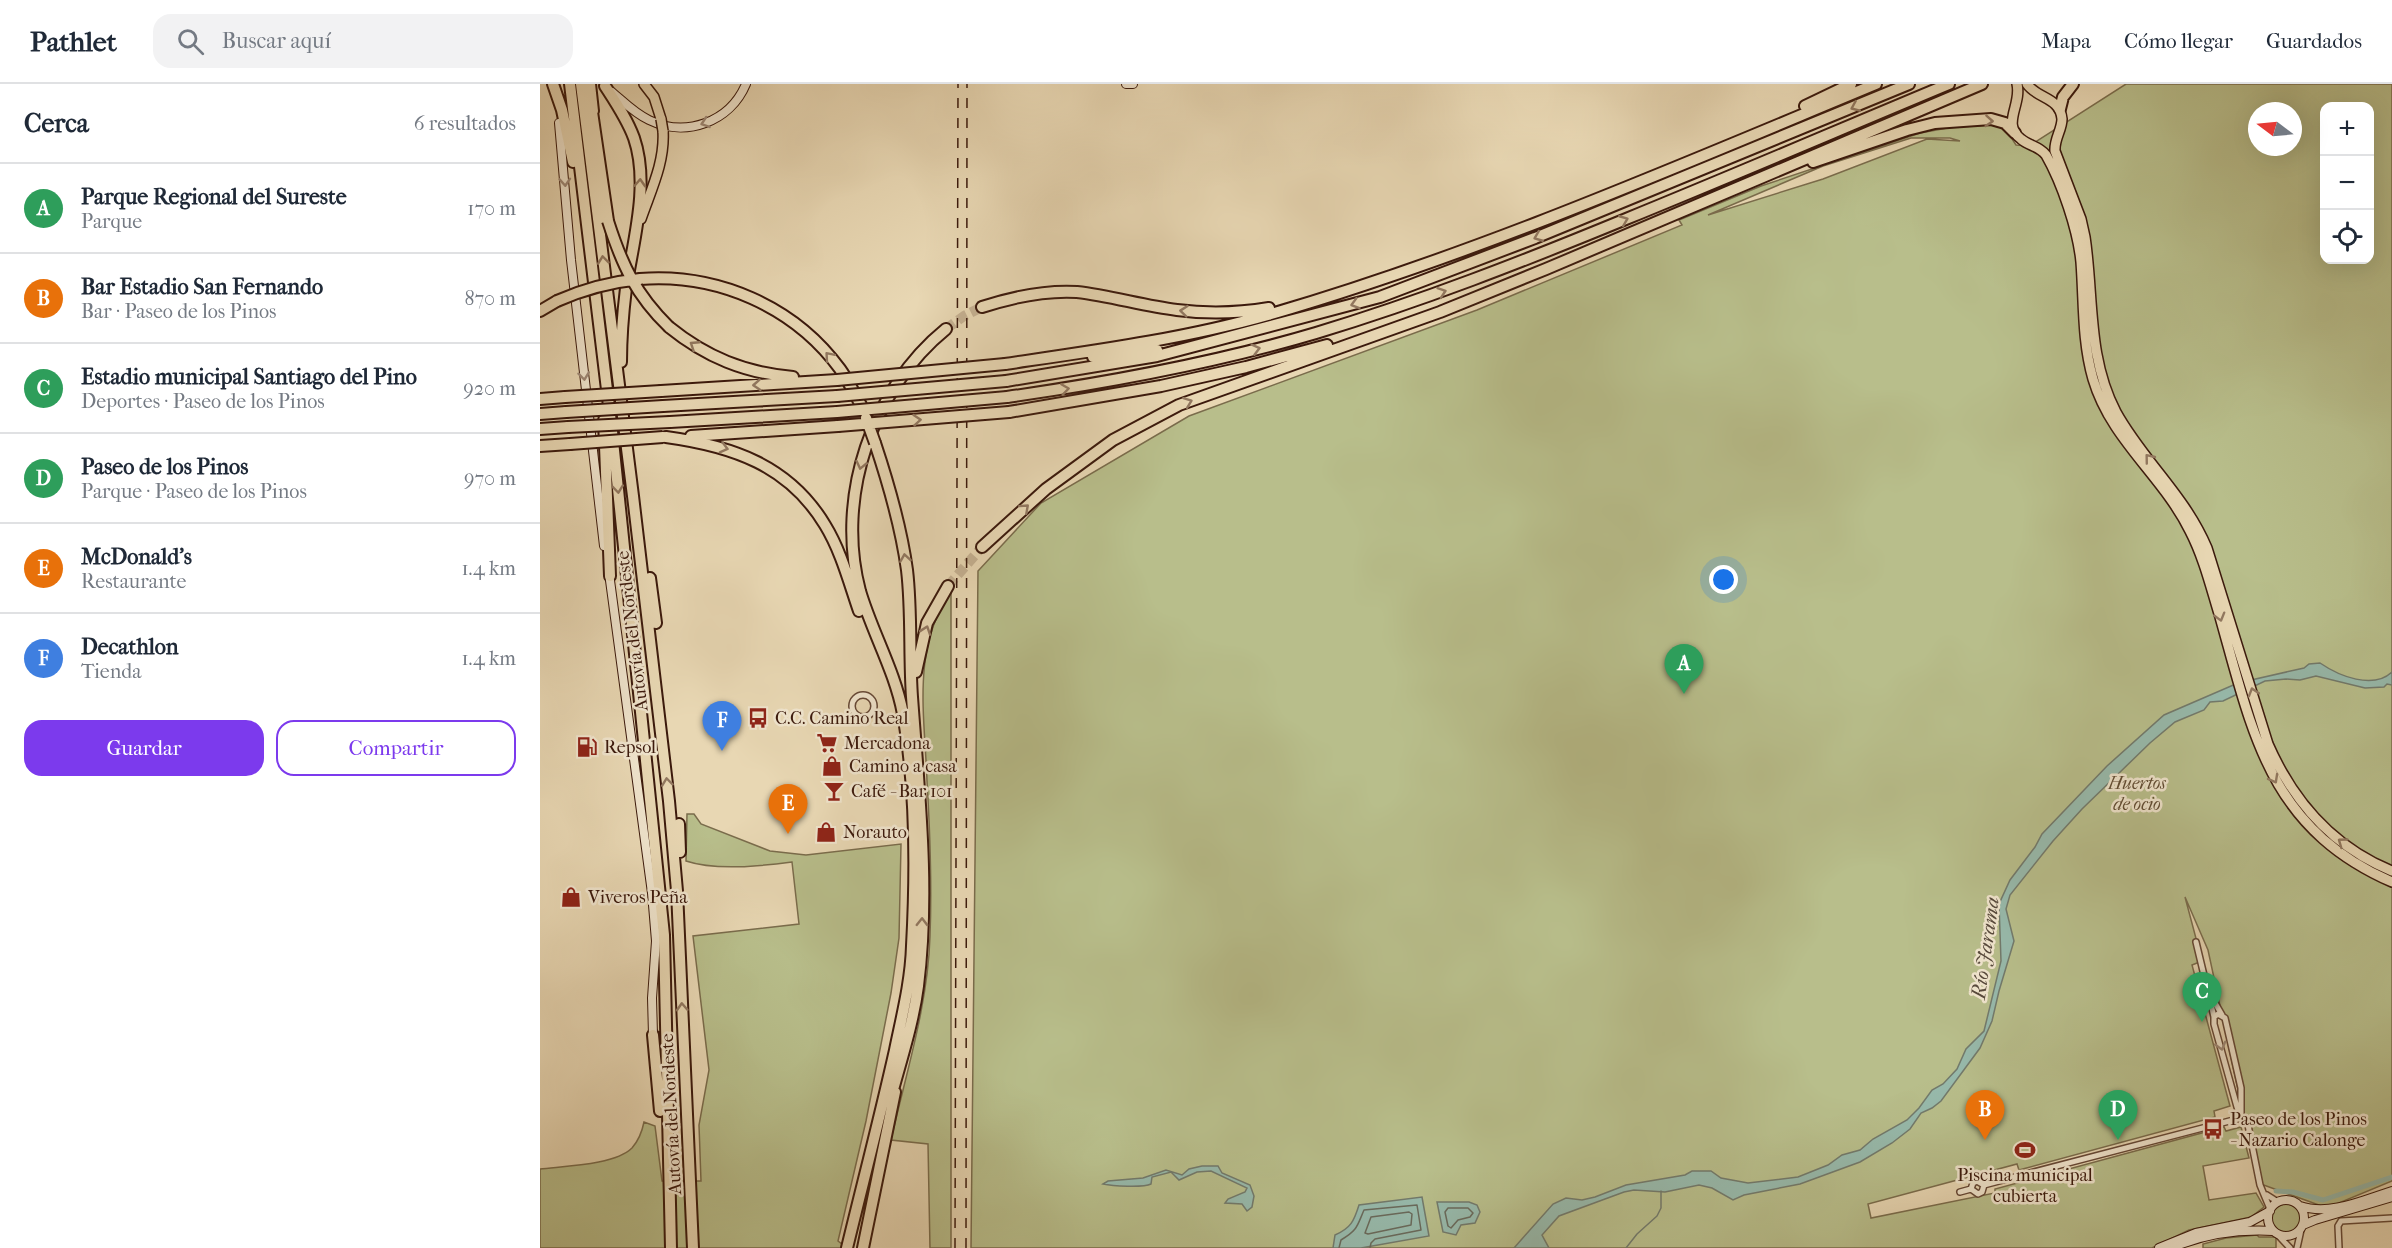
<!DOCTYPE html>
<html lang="es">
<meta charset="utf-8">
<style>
body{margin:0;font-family:"IM FELL French Canon",serif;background:#f2f2f3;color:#1f2937}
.controls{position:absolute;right:18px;top:18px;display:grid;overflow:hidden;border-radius:12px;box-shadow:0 6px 24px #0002}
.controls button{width:54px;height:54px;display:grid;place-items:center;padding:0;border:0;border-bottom:2px solid #e0e1e3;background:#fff;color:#1f2937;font:30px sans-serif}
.compass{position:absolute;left:1708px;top:18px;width:54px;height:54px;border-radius:50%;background:#fff;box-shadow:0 6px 24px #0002;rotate:286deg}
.you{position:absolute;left:1184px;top:496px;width:21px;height:21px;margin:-15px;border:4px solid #fff;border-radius:50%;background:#1a73e8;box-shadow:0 0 0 9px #1a73e833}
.badge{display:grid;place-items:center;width:39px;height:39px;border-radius:50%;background:#7c3aed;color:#fff;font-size:20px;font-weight:700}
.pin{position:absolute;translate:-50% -50px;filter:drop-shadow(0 2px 3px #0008)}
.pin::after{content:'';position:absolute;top:32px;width:21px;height:18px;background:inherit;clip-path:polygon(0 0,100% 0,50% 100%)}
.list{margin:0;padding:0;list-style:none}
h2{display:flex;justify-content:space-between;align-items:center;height:78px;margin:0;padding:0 24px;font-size:26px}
h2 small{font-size:20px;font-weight:400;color:#747a83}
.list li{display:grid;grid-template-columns:39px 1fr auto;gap:18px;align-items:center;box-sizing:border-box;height:90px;padding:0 24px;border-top:2px solid #e0e1e3}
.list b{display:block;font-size:22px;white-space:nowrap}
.list p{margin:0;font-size:20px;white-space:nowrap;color:#747a83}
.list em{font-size:20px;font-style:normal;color:#747a83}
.actions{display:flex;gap:12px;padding:18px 24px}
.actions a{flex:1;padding:14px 0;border:2px solid #7c3aed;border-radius:18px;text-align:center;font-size:21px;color:#7c3aed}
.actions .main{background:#7c3aed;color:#fff}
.icon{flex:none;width:33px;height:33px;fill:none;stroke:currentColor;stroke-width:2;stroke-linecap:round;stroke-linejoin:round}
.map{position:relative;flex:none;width:1852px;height:1164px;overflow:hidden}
header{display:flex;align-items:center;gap:36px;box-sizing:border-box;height:84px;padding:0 30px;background:#fff;border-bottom:2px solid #e0e1e3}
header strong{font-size:28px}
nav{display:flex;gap:33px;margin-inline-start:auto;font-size:21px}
.search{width:420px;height:54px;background:#f2f2f3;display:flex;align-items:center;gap:15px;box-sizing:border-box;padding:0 21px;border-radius:18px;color:#747a83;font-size:22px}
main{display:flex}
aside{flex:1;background:#fff}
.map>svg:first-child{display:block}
</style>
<header>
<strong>Pathlet</strong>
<div class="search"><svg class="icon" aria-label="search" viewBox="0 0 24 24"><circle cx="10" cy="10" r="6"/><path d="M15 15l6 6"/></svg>Buscar aquí</div>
<nav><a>Mapa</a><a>Cómo llegar</a><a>Guardados</a></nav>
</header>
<main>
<aside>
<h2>Cerca<small>6 resultados</small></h2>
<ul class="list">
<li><span class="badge" style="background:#2e9e5b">A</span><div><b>Parque Regional del Sureste</b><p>Parque</p></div><em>170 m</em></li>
<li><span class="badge" style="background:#e8710a">B</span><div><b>Bar Estadio San Fernando</b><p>Bar · Paseo de los Pinos</p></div><em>870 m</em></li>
<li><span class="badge" style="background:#2e9e5b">C</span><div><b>Estadio municipal Santiago del Pino</b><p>Deportes · Paseo de los Pinos</p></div><em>920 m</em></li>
<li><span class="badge" style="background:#2e9e5b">D</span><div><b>Paseo de los Pinos</b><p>Parque · Paseo de los Pinos</p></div><em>970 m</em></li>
<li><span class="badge" style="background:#e8710a">E</span><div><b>McDonald's</b><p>Restaurante</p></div><em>1.4 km</em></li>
<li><span class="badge" style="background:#3f7fe0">F</span><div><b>Decathlon</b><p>Tienda</p></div><em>1.4 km</em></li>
</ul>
<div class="actions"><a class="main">Guardar</a><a>Compartir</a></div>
</aside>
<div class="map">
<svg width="1852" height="1164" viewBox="0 0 1852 1164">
<rect width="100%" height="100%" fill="#e8d7b3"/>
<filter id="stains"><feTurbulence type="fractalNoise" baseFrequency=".00333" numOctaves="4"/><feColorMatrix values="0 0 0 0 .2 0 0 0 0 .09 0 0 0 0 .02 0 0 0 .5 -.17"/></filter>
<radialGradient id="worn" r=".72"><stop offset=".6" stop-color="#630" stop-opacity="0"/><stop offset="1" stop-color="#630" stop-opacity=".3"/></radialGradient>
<path fill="#b8be8b" stroke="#7a6c4c" stroke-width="1.5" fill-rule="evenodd" d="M1586,0H1852V1097L1787,1124L1718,1099L1668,866L1645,813L1662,877L1652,881L1690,1022L1674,1027L1675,1033L1479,1086L1477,1080L1328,1120L1331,1134L1455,1109V1105L1684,1043L1686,1047L1701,1043L1709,1074L1663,1082L1669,1116L1716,1109L1724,1123L1711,1133L1649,1146L1612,1164H431L438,487L501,419L649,332L937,226L1142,141L1139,136L1221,102L1380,49L1413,43L1457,41L1465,44L1476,61L1489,62ZM1784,22H1830V176H1784ZM1717,27H1753V63H1717ZM1371,54H1410L1420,57L1387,55L1283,95L1168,131L1283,82Z
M411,508V1164H390L388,1060L351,1056C366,989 388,921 390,852C392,800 390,748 387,697C385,634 371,563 411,508Z
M147,730H154L161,740L230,767L266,771L361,760L359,854L351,909L326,1037L298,1157L307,1164H0V1085C24,1082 75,1081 92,1064C99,1056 102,1048 104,1038L115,1042L122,1097H161L159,1041L169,986L153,852L259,840L252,778C221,782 176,787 146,777Z
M1731 1135a15 15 0 1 1 30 0a15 15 0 1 1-30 0Z
M1717,1151L1719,1153H1736V1164H1663V1160L1686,1154Z"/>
<path fill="#97baac" stroke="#727a6c" stroke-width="1.5" d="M1780,579C1799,592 1833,606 1852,588V601L1847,600L1844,603L1825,604L1776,592L1760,596L1746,595L1725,597L1683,617L1670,618L1664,626L1635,638L1610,659L1542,725L1513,757L1470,811L1466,825L1474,857L1459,907L1452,937L1440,964L1401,1017L1392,1024L1381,1029L1370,1045L1352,1059L1320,1078L1260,1100L1204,1111L1193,1116L1172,1104L1159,1101L1125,1108L1094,1106L1084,1108L1019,1132L1002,1151L1009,1164H974L1013,1120L1026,1114L1042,1116L1055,1113L1086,1101L1145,1091L1152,1087H1171L1181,1094L1208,1099L1258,1093L1288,1081L1302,1071L1320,1066L1333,1055L1367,1036L1379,1024L1392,1006L1403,1000L1417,985L1426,965L1444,947L1461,877L1459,820L1470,796L1495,763L1502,750L1567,682L1624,631L1698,599L1764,584L1769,580Z
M662,1082H678L682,1089L710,1101L714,1112L712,1123L707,1127L702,1120L685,1119L688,1115L705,1108L707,1104L671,1087L657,1088L639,1096L631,1088L612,1093L611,1100C603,1104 572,1102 563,1100L568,1097L603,1094L626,1086L642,1091L649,1085Z
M882,1113L889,1152L821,1164H793L795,1151C811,1144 814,1137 819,1121Z
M897,1118H929L937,1121L940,1128L935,1139L921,1141L916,1151L903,1148Z"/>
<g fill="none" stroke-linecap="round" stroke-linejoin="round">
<path stroke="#696a5c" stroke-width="1.5" d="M908,1124H928L933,1129L930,1133L918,1136L911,1144L908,1142L905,1128Z
M869,1128L872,1130L871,1141L828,1150L825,1149L831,1133Z
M799,1164L801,1156C818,1146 817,1142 824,1126L877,1121L881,1146L835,1155L831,1159L830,1164"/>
<path stroke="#727a6c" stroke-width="1.5" d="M1086,1164L1097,1150L1117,1132L1121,1124V1107"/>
<path stroke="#97baac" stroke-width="5" d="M1736,1107L1753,1108L1783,1116L1852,1093"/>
<path stroke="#c5b192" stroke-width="10" stroke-dasharray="10 5" stroke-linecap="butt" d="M406,245L424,232L442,223
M408,502L442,463"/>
<g stroke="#664836" stroke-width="8">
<path id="street" d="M312 622a11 11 0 1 1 22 0a11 11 0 1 1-22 0Z
M1656,858L1674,933V940L1697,1023L1701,1034L1708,1041L1720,1101L1730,1125
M1671,912L1682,931
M1674,933L1678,930L1685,934L1701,1004V1032
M1431,1105L1433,1099L1437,1097L1444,1101L1701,1034
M1420,1108L1431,1105L1438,1110L1442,1108L1444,1101
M1727,1111L1738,1118
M1737,1150L1750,1164
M1757,1164L1761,1146
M1799,1164L1798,1142L1801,1137L1852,1134"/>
</g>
<g stroke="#3b190c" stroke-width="10">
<path id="secondary" d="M586,0H593
M72,8C84,18 94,29 109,36C146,54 190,38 206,0
M19,39L31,176L64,462
M69,489L112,809L116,857L112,914L113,951
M1728 1134a18 18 0 1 1 36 0a18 18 0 1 1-36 0Z
M1760,1122C1790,1132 1823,1116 1852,1107
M1763,1141L1775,1136L1852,1113
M1619,1164L1656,1149L1710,1138L1730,1127
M1631,1164C1664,1150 1697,1145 1733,1147"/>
</g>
<g stroke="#3b190c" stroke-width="12">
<path id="primary" d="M104,0L114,13L121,35
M1477,0C1482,21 1461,40 1481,55C1489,62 1499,62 1506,71C1522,99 1538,146 1541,178C1544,218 1542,257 1553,295C1571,356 1623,392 1650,447C1664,474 1671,504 1680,533C1713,650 1729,744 1852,798
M1487,0C1497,15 1520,13 1522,35C1522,46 1514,55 1515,67L1541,135L1545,153C1554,212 1547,273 1576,328C1603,377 1644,410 1667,464L1728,660C1753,717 1793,763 1852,787
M101,135C111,106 125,78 123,47"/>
</g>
<g stroke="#3b190c" stroke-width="14">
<path id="highway" d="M13,0L22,26L33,78
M30,0L72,347L124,851L131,1164
M41,0L93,412L129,717L137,807L153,1164
M50,0L53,27
M65,2C76,19 87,35 94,54C110,101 93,157 86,204C83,229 81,253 81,278
M51,21L68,137
M1265,22L1311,0
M1520,25L1523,13L1533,0
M1273,78L1367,46L1395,39L1451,35L1465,39L1475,49
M100,195C177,189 254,222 300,285C308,296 314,309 321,321
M442,223C473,213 505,206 537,208C571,212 604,222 637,226C668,230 699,229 729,224
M0,227L17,217
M129,243C166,273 205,289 253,293
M553,273L617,266
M465,280C553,267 643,255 728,231C937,170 1136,83 1336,0
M466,297L617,272L840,213L995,154L1369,0
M121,307L297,296
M467,313C572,298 675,279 776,249C882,217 984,177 1086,135C1194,91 1301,45 1409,0
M0,315L25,313
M123,322L297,312
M469,328L621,302L706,283L787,261
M0,330L26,328
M64,336L70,492
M130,338L297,328
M0,345L28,343
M151,352L298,342
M126,353C192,362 249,381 285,441C301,467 309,498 319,527
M335,359C349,401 361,442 367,486C372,528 369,571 372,613C379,709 390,807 378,902C373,940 361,976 351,1013
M0,362L30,360
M442,463L506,405L573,356L639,321L900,228L1006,185L1442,0
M110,494L116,539
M376,588L387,539L408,502
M139,740L140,768
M113,951L120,1027
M307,1164C323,1098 340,1033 355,966C362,932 371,897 372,862C376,788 376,702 363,630C355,587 332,548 320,507C295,413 332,305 406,245
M323,1164L355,1008"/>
</g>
<use href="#street" stroke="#f0e5ce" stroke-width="5"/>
<use href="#secondary" stroke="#f0e5ce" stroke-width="8"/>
<use href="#primary" stroke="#e8d7b3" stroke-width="9"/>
<use href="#highway" stroke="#e8d7b3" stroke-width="10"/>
<path stroke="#3b190c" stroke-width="1.5" stroke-dasharray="10 10" stroke-linecap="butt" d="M415,1164L418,0
M426,1164L427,0"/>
<g stroke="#3b190c" stroke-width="12" stroke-linecap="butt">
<path id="primary-bridge" d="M121,35L123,47"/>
</g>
<g stroke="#3b190c" stroke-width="14" stroke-linecap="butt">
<path id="highway-bridge" d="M68,137C82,181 96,211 129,243
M17,217C44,205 70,198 100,195
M297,296L465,280
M297,312L466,297
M25,313L121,307
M26,328L123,322
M297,328L467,313
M326,334L335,359
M298,342L469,328
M28,343L130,338
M30,360L123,353"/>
</g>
<use href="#primary-bridge" stroke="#e8d7b3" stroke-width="9"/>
<use href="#highway-bridge" stroke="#e8d7b3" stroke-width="10"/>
</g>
<defs><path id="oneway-chevron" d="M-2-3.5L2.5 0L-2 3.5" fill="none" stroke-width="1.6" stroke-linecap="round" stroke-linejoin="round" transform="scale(1.5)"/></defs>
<g stroke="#927860">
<use href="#oneway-chevron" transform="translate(1315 23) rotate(157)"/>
<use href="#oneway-chevron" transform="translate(1449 37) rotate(4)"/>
<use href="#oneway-chevron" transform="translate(100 99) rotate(-87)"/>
<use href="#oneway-chevron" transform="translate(1084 136) rotate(-22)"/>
<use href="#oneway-chevron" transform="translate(998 153) rotate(158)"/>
<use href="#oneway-chevron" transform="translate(63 176) rotate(-97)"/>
<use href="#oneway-chevron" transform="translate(902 208) rotate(-19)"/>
<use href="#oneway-chevron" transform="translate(815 220) rotate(164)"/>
<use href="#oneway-chevron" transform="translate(644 227) rotate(-174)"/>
<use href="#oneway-chevron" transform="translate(154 261) rotate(-147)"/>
<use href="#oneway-chevron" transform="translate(716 265) rotate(-15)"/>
<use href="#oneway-chevron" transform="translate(289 272) rotate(-131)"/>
<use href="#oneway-chevron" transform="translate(217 301) rotate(176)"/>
<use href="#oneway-chevron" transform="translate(525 305) rotate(-8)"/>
<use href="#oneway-chevron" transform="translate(648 318) rotate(-21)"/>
<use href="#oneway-chevron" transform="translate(377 336) rotate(-5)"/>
<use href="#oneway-chevron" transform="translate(184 364) rotate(15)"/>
<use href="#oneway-chevron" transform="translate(1609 374) rotate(-129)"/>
<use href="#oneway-chevron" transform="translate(321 381) rotate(103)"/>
<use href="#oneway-chevron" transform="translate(78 405) rotate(84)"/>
<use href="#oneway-chevron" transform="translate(485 424) rotate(-42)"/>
<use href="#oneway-chevron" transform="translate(365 474) rotate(-99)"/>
<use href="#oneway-chevron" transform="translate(1680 533) rotate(74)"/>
<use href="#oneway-chevron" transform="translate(386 546) rotate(-71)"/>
<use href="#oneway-chevron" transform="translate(1713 608) rotate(-107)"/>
<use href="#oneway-chevron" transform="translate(1734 695) rotate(61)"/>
<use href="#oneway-chevron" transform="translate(127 698) rotate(-97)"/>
<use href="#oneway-chevron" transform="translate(1802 758) rotate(-144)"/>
<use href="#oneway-chevron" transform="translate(382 838) rotate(-89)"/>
<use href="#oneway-chevron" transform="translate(142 923) rotate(-93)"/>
</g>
<g stroke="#9f8977">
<use href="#oneway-chevron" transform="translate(165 39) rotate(161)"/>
<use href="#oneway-chevron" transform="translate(25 98) rotate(86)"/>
<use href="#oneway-chevron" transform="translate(44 292) rotate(83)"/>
<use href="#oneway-chevron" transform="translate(1681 962) rotate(74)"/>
</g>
<defs>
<g id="bus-bare" transform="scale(1.62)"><path d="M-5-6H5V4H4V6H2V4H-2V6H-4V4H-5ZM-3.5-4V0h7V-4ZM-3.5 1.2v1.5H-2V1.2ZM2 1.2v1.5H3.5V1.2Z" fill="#8f2418" stroke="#f0e5ce" stroke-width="2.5" paint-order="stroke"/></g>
<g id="supermarket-bare" transform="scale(1.62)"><path d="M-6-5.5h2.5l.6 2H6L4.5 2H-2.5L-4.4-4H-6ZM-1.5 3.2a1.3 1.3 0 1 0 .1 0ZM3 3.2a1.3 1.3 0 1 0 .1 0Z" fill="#8f2418" stroke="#f0e5ce" stroke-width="2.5" paint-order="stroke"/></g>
<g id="fuel-bare" transform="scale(1.62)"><path d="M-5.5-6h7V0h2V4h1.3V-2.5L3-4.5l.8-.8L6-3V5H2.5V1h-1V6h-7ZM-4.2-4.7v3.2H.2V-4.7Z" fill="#8f2418" stroke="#f0e5ce" stroke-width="2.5" paint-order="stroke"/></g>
<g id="shop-bare" transform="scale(1.62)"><path d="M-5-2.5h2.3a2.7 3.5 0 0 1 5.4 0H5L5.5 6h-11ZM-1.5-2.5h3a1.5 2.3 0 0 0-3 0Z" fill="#8f2418" stroke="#f0e5ce" stroke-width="2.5" paint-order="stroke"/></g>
<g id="bar-bare" transform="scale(1.62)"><path d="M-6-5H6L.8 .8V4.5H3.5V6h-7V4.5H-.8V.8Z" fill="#8f2418" stroke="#f0e5ce" stroke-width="2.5" paint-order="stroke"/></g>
<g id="stadium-bare" transform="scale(1.62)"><path d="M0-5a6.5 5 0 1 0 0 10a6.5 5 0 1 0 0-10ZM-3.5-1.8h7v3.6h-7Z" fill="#8f2418" stroke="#f0e5ce" stroke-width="2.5" paint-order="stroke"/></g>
</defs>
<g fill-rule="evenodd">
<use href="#bus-bare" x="218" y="634"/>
<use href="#supermarket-bare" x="287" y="659"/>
<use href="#fuel-bare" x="47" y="663"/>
<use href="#shop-bare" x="292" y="682"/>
<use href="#bar-bare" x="294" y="707"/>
<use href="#shop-bare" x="286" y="748"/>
<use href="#shop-bare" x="31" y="813"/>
<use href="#bus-bare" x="1673" y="1045"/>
<use href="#stadium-bare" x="1485" y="1066"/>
</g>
<g text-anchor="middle" stroke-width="5" stroke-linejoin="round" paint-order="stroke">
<g font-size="18" fill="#3b190c" stroke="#f0e5ce">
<text transform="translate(92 547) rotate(-97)" y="6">Autovía del Nordeste</text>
<text transform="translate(131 1030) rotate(-93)" y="6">Autovía del Nordeste</text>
</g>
<g font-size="18" fill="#3b190c" stroke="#f0e5ce" text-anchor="start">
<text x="235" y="640">C.C. Camino Real</text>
<text x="304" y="665">Mercadona</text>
<text x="64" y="669">Repsol</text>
<text x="309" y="688">Camino a casa</text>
<text x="311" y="713">Café - Bar 101</text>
<text x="303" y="754">Norauto</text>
<text x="48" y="819">Viveros Peña</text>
<text x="1690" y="1041">Paseo de los Pinos<tspan x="1690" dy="21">- Nazario Calonge</tspan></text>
<text x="1485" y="1097" text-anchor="middle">Piscina municipal<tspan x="1485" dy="21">cubierta</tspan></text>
</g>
<g font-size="18" font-style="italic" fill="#604b32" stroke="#f0e5ce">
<text x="1597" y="705">Huertos<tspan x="1597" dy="21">de ocio</tspan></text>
</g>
<g font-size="20" font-style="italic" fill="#57493c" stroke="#f0e5ce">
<text transform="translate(1445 864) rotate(-82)" y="7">Río Jarama</text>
</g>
</g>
<rect width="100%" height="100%" filter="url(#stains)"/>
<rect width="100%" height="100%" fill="url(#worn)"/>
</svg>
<div class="controls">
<button>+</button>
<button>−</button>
<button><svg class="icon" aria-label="locate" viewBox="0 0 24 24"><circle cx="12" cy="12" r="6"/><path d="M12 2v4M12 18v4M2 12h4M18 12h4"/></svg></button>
</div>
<svg class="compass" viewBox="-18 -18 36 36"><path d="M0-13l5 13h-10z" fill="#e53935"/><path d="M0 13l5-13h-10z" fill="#747a83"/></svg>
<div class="you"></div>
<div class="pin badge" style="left:1144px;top:610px;background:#2e9e5b">A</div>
<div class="pin badge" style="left:1445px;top:1056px;background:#e8710a">B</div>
<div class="pin badge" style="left:1662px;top:938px;background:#2e9e5b">C</div>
<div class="pin badge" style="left:1578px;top:1056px;background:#2e9e5b">D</div>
<div class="pin badge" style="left:248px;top:750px;background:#e8710a">E</div>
<div class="pin badge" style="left:182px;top:667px;background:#3f7fe0">F</div>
</div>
</main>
